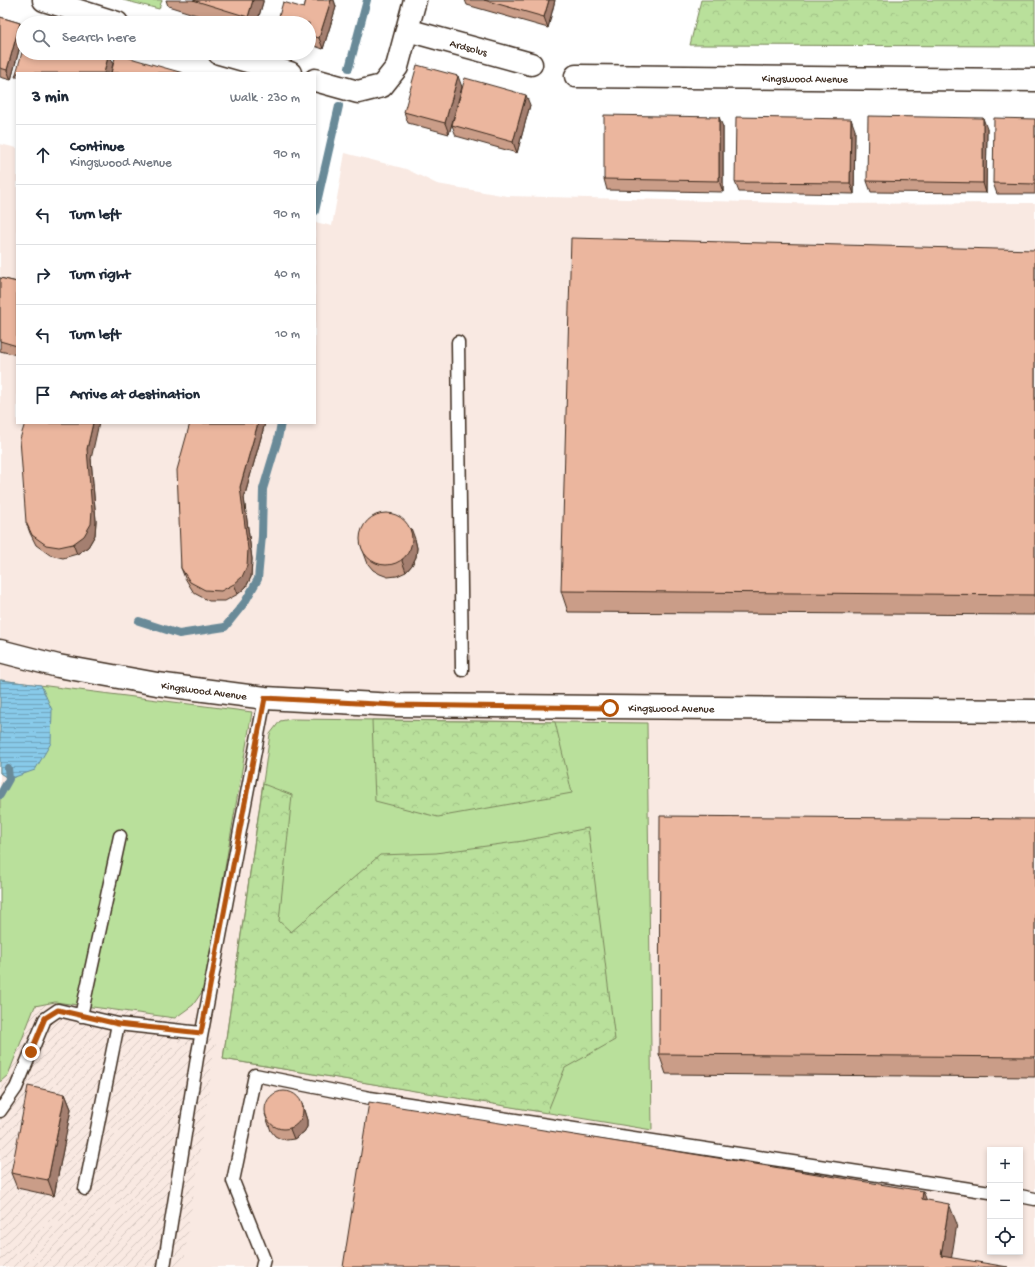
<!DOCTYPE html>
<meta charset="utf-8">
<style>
body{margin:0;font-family:"Gochi Hand",sans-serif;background:#f2f2f3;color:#1f2937}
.controls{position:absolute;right:12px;bottom:12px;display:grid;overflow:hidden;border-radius:0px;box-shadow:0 2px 6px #0003}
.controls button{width:36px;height:36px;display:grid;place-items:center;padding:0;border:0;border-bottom:1px solid #e0e1e3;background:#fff;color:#1f2937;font:20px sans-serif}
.stop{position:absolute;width:12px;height:12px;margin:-9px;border:3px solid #b45309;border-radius:50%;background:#fff}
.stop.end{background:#b45309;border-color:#fff;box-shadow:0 1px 4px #0008}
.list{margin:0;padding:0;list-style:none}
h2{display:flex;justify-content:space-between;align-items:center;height:52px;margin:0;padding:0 16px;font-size:17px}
h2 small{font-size:13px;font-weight:400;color:#747a83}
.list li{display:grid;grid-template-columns:26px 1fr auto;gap:12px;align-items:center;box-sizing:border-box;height:60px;padding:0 16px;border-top:1px solid #e0e1e3}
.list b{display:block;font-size:15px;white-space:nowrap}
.list p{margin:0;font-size:13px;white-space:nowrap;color:#747a83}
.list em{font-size:13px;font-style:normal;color:#747a83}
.icon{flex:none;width:22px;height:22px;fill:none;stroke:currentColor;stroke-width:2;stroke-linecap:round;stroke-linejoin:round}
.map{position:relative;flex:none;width:1035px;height:1267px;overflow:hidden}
.search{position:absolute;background:#fff;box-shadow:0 2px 6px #0003;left:16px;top:16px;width:300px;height:44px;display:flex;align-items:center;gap:10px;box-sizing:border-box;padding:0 14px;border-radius:22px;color:#747a83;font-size:15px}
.panel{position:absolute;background:#fff;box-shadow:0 2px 6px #0003;left:16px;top:72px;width:300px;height:352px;border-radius:0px}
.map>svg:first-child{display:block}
</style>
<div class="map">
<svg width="1035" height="1267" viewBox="0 0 1035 1267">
<defs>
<pattern id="industrial-furrows" width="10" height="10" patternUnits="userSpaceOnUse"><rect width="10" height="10" fill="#f9e9e2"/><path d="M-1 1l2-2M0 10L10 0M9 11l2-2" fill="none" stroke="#d6c8c1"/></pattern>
<pattern id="forest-crowns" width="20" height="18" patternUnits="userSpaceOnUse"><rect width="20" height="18" fill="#b9e09b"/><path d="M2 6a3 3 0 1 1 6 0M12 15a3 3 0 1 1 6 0" fill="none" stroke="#a0c085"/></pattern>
<pattern id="water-rules" width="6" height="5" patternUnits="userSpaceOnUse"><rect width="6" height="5" fill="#88cae9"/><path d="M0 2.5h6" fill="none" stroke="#70a4bc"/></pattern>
</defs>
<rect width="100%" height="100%" fill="#fff"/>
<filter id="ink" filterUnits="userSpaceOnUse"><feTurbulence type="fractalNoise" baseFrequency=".025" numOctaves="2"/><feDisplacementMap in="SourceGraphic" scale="8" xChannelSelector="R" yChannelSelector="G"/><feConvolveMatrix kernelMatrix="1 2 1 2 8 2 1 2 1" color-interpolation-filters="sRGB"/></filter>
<g filter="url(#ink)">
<path fill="#f9e9e2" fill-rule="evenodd" d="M0,144L17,148V423H315V222L332,226L345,153L406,169L437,184L507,196L827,204L1035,203V1267H0ZM990,1150H1020V1252H990Z"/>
<path fill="url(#industrial-furrows)" d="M55,1002L175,1018L216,1041L183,1267H0V1082L8,1075L35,1006Z"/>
<path fill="#b9e09b" stroke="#7a855c" d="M123,0H162L159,9Z
M0,680L252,712L204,989L193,1005L175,1018L55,1002L35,1006L8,1075L0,1082V795L9,779L0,773Z
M291,719L647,723L652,1130L223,1059L270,734L280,721Z"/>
<path fill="url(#forest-crowns)" stroke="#7a855c" d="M701,0H1035V46L690,45Z
M372,720L555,722L572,793L438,817L375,801Z
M263,784L292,795L279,921L291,932L380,855L436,853L523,841L588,828L615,1040L565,1068L547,1113L223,1059Z"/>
<path fill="url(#water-rules)" stroke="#698a98" d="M0,680L41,685L52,710L51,743L35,770L9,779L0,773Z"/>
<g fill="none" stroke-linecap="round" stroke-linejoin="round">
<path stroke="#698a98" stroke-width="8" d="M349,68L367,0
M315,211L339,106
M139,621L179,634L225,627L245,602L258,579L262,536L263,489L278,439L281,423
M0,795L9,779L8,768"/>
<g stroke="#3b2a1e" stroke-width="15">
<path id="lane" d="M458,342L462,670
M81,1016L120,836
M0,1111L16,1088L45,1019L58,1010L118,1024L201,1033
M85,1189L118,1024
M1020,1196L1035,1199
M164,1267L197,1058L265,698
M262,1267L264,1259L233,1181L255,1075L370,1098L990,1192"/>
</g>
<g stroke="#3b2a1e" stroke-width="25">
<g id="street">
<path d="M44,0L117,23"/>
<path id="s1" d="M407,30L531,64"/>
<path d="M219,53L290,73"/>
<path id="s2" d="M576,76L1035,80"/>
<path d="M315,80L358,92L382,86L397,67L415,0"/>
<path id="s3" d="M0,651L58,666L157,684L265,698L395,705L1035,711"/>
</g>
</g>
<use href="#lane" stroke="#fff" stroke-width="12"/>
<use href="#street" stroke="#fff" stroke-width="22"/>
</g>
<path fill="#ca9d88" stroke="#3b2a1e" d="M166,0H263V2L257,23H222L168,6Z
M306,0H334L336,7L323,49L309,44V23L304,8Z
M465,0H555L548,28L467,5Z
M0,17L20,23L23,32V35L11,80L0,77Z
M462,87L449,134L408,123L404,112Z
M530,105L517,153L456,136L452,125Z
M1035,119V194H997L993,183Z
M723,127V192L607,190L604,179Z
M987,129L986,193L871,192L867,181Z
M855,130L854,194L739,192L735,182Z
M1035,250V615L568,612L561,591Z
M0,278L17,282V355L0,351Z
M190,423H265L244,498L252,559L251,577L246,587L238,594L225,601H209L194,593L185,578L181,568Z
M91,459L96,521L95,535L88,547L77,554L63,558L50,555L36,545L30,533L26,522Z
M415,539L417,548L416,557L412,565L406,572L397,576L388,577L380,574L373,570L368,564L361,545Z
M1035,819V1077L666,1074L659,1054Z
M65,1094L71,1109L54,1196L17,1188L11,1173Z
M302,1104L307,1120V1127L304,1132L294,1139L287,1140L281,1139L275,1136L271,1131L265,1114Z"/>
<path fill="#a47f6f" stroke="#3b2a1e" d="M253,0H263V2L257,23H250L248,17Z
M331,0H334L336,7L323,49L319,38Z
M549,0H555L548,28L544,17Z
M20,23L23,32V35L11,80L7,70Z
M109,53L113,63L111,73H104Z
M458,76L462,87L449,134L445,123Z
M526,95L530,105L517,153L513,142Z
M719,117L723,127V192L719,181Z
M983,118L987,129L986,193L983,183Z
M851,119L855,130L854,194L850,183Z
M93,423H99L91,459L96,521L95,535L88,547L77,554L73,544L87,449Z
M258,423H265L244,498L252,559L251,577L246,587L238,594L234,584L240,487Z
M411,528L415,539L417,548L416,557L412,565L406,572L402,561Z
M65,1094L71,1109L54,1196L48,1180Z
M302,1104L307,1120V1127L304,1132L294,1139L290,1129Z
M923,1191L931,1211L922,1199Z
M949,1204L957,1224L950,1267L941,1256Z"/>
<path fill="#ebb69e" stroke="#3b2a1e" d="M193,0H253L248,17Z
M306,0H331L319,38L309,35V23H277L283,2L304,8Z
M484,0H549L544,17Z
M0,17L20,23L7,70L0,68Z
M23,49V53H109L104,73H17V77H15Z
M116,54L183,73H111Z
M417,65L458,76L445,123L404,112Z
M465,78L526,95L513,142L452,125Z
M604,115L719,117V181L604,179Z
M868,116L983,118V183L867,181Z
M736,117L851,119L850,183L735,182Z
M994,118L1035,119V184L993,183Z
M571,238L1035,250V595L561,591Z
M0,278L17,282V346L0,341Z
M25,423H93L87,449L92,510L91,524L84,536L73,544L59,547L46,545L32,535L26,522L20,439Z
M190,423H258L240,487L248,549L247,566L242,577L234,584L221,591L205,590L190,582L181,568L177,470Z
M360 539a26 26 0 1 1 52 0a26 26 0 1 1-52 0Z
M660,816L1035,819V1057L659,1054Z
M28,1086L65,1094L48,1180L11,1173Z
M265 1110a19 19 0 1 1 38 0a19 19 0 1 1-38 0Z
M369,1102L923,1191L922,1199L949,1204L941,1256L1008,1267H343Z"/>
</g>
<g fill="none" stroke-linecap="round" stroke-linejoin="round" filter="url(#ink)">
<path stroke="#b45309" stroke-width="5" d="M31,1052L45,1018L58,1010L118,1024L201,1033L265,698L395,705L610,708"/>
</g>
<g text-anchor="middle" stroke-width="3" stroke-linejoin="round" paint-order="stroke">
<g font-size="11" fill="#3b2a1e" stroke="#fff">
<text dy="4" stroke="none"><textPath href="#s1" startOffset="64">Ardsolus</textPath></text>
<text dy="4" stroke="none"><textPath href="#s2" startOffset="229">Kingswood Avenue</textPath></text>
<text dy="4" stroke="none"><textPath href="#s3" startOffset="208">Kingswood Avenue</textPath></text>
<text dy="4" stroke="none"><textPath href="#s3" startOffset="676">Kingswood Avenue</textPath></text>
</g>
</g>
</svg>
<div class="controls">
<button>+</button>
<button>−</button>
<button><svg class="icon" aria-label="locate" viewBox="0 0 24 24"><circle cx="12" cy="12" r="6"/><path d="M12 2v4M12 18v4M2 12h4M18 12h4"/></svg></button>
</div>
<div class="stop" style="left:610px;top:708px"></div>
<div class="stop end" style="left:31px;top:1052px"></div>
<div class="search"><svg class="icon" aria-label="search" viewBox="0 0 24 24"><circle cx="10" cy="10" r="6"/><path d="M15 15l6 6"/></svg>Search here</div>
<section class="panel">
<h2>3 min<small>Walk · 230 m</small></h2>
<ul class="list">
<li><svg class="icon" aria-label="ahead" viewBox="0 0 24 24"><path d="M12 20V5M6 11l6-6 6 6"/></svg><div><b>Continue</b><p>Kingswood Avenue</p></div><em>90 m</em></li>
<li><svg class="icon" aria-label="left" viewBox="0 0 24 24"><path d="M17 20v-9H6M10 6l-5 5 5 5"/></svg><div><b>Turn left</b></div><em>90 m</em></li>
<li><svg class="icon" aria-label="right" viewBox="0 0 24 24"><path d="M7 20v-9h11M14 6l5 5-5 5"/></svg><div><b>Turn right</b></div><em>40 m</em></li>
<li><svg class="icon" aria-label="left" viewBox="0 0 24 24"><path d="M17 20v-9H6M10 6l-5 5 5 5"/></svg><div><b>Turn left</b></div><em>10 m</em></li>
<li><svg class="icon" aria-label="arrive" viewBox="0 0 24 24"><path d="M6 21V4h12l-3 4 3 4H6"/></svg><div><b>Arrive at destination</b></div></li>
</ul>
</section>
</div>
